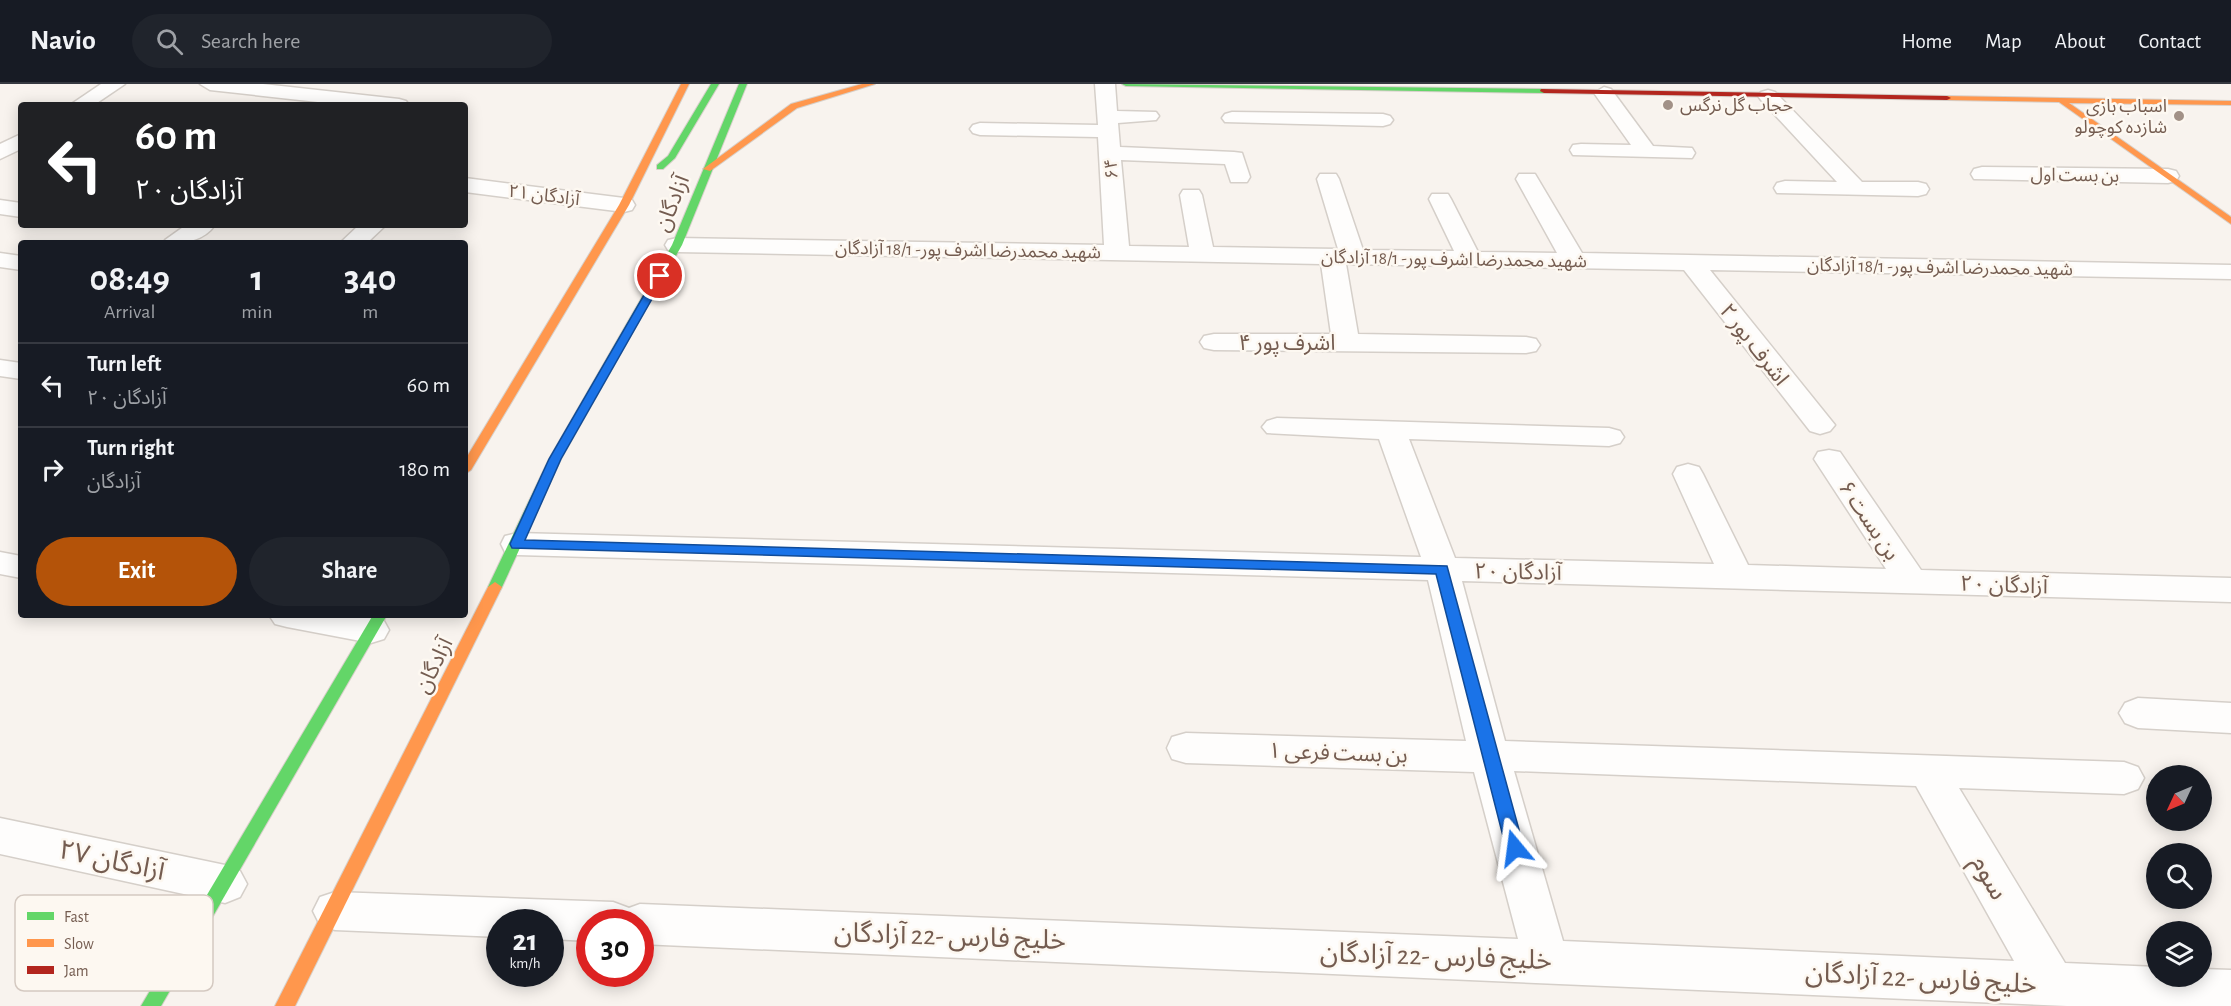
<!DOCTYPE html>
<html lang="en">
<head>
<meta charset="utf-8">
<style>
  :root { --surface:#171b24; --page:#20242c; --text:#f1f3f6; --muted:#9ea1a6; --line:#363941; --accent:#b45309 }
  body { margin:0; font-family:"Alegreya Sans","Noto Sans Arabic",sans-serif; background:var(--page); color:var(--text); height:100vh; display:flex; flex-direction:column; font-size:22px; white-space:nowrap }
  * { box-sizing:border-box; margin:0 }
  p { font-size:20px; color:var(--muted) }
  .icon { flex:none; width:33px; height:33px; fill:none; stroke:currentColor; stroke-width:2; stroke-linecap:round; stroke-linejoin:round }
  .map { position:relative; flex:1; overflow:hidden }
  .drawer { position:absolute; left:18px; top:156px; width:450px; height:378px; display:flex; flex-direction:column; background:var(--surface); border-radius:6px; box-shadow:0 3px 15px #0003 }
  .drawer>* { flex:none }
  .hud { position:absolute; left:18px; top:18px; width:450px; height:126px; border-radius:6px; box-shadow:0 3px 15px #0003; background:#202124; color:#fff; overflow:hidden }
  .needle { width:39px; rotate:226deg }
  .buttons { position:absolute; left:2146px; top:681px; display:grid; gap:12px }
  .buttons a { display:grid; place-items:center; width:66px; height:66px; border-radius:50%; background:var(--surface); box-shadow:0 3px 15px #0003; font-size:30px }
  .speed { position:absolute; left:486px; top:825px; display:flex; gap:12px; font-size:30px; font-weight:700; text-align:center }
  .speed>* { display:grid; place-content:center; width:78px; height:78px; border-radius:50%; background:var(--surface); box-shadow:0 3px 15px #0003; line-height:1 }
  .speed small { font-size:15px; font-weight:400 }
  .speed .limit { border:9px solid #d22; background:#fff; color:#111 }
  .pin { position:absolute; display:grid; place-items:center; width:51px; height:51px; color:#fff; margin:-26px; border:3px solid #fff; border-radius:50%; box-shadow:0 2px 6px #0007 }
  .me { position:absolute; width:66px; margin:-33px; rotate:344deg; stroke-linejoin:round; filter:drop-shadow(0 0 4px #0008) }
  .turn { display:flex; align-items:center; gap:21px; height:126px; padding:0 18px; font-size:27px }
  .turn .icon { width:78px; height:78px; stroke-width:2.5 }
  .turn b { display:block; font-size:42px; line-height:51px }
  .eta { display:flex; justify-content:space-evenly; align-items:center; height:102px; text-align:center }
  .eta b { font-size:36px; font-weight:600; line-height:42px }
  .action { display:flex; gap:12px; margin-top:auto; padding:12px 18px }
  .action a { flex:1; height:69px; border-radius:36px; background:var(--accent); color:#fff; font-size:24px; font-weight:600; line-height:69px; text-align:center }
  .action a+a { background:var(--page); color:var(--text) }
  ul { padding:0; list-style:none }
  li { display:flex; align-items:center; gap:18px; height:84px; padding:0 18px; border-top:2px solid var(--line) }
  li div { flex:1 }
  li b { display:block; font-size:22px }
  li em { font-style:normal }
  header { display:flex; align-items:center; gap:36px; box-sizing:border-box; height:84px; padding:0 30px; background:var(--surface); border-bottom:2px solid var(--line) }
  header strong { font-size:28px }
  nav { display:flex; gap:33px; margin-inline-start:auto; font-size:21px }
  .search { width:420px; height:54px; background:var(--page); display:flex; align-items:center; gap:15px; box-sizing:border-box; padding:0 21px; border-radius:33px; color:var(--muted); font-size:22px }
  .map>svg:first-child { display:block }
</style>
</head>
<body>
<header>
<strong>Navio</strong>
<div class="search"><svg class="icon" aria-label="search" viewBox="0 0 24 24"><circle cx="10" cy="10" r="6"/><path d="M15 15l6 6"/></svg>Search here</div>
<nav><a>Home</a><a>Map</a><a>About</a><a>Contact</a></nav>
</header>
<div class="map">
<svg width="2231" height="922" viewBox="0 0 2231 922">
  <rect width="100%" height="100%" fill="#f8f3ee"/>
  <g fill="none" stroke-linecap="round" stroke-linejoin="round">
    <!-- street casing -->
    <g stroke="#d5cfc9" stroke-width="3">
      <g id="street">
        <path d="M 101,0 L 125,0 L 94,21 L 70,21 Z"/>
        <path d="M 200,0 L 263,0 L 399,15 L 406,17 L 409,21 L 345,21 L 210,6 Z"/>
        <path d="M 1095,0 L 1115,0 L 1117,27 L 1156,28 L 1159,32 L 1156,36 L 1118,39 L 1120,63 L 1234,68 L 1242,69 L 1250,93 L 1247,98 L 1231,98 L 1225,80 L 1121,76 L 1129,162 L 1189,163 L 1180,111 L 1183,106 L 1199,106 L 1202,111 L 1213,163 L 1338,165 L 1317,95 L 1320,90 L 1336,90 L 1339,95 L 1363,166 L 1454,167 L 1429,115 L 1432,110 L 1448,110 L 1451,115 L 1478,168 L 1557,169 L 1516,95 L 1519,90 L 1535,90 L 1538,95 L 1582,169 L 2231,181 L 2231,195 L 1710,186 L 1835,341 L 1830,347 L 1820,350 L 1810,347 L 1684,186 L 1346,180 L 1358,250 L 1526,253 L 1536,255 L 1540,261 L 1536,267 L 1526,269 L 1214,266 L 1204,264 L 1200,258 L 1204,252 L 1214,250 L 1331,250 L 1321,180 L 677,168 L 668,166 L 665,161 L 668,156 L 677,154 L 1104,161 L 1098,53 L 980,51 L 973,49 L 970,45 L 973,41 L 980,39 L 1098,41 Z"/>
        <path d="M 1604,3 L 1611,5 L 1653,62 L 1692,64 L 1695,69 L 1692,74 L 1573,71 L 1570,66 L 1573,61 L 1581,60 L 1631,61 L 1594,9 Z"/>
        <path d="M 1768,6 L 1775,8 L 1862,98 L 1918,98 L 1926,100 L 1929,105 L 1926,110 L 1918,112 L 1777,109 L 1774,104 L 1777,99 L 1785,97 L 1837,98 L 1761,16 L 1758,12 L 1761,8 Z"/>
        <path d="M 1232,28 L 1383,30 L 1390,32 L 1393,36 L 1390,40 L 1383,42 L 1225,38 L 1222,34 L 1225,30 Z"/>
        <path d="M 21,50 L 21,65 L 0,75 L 0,60 Z"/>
        <path d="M 1982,83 L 2168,85 L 2176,87 L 2179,92 L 2176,97 L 2168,99 L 1974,95 L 1971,90 L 1974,85 Z"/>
        <path d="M 465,94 L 624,114 L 632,116 L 635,121 L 632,126 L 624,128 L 465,108 Z"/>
        <path d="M 0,116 L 21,119 L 21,133 L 0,130 Z"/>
        <path d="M 186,141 L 215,141 C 204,157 185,159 167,159 L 165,156 Z"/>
        <path d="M 359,141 L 386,141 L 367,159 L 340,159 Z"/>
        <path d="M 0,169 L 21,172 L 21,186 L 0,183 Z"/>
        <path d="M 0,276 L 21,279 L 21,295 L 0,292 Z"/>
        <path d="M 1277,334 L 1609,344 L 1620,347 L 1624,353 L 1620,359 L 1609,362 L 1409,355 L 1455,474 L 1714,480 L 1673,390 L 1677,383 L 1688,380 L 1699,383 L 1703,390 L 1748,481 L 1886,485 L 1814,375 L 1818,368 L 1829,366 L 1840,368 L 1921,486 L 2231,494 L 2231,518 L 1462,497 L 1505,657 L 2124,678 L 2138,683 L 2144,694 L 2138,705 L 2124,710 L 1959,704 L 2065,879 L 2157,883 L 2157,892 L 2202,892 L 2202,885 L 2231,886 L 2231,922 L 2067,922 L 640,860 L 640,838 L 590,838 L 590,857 L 550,855 L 550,838 L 500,838 L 500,853 L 335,846 L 320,841 L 313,827 L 320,813 L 335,808 L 613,818 L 629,824 L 640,820 L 1518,855 L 1474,688 L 1186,679 L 1172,675 L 1167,664 L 1172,653 L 1186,649 L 1466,657 L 1428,496 L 517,471 L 505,468 L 501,460 L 505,452 L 517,449 L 1421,473 L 1379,355 L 1267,349 L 1262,343 L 1267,337 ZM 1514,687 L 1916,702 L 2014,877 L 1563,857 Z"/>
        <path d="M 0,468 L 21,472 L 21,494 L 0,490 Z"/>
        <path d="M 269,531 L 358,531 L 384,537 L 389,546 L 384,555 L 371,559 L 287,543 L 275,540 Z"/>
        <path d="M 2138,614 L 2231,619 L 2231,649 L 2138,644 L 2125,639 L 2119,629 L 2125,619 Z"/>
        <path d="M 0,734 L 225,781 L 240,787 L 247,800 L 240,813 L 225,819 L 0,770 Z"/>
      </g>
    </g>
    <!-- fast casing -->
    <g stroke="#d7d0ca" stroke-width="2">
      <g id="fast">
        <path d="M 711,0 L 719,0 L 675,74 L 663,85 L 657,85 L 657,81 L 668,72 Z"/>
        <path d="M 739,0 L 747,0 L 682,161 L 561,375 L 502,503 L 500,506 L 490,506 L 488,503 L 549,375 L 672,161 Z"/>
        <path d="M 1122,0 L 1544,5 L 1548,7 L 1544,9 L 1126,2 Z"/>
        <path d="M 373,531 L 387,531 L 161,922 L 141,922 Z"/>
      </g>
    </g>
    <!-- slow casing -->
    <g stroke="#d7d0ca" stroke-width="2">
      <g id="slow">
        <path d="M 681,0 L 689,0 L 629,121 L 471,386 L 465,390 L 465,376 L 619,121 Z"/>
        <path d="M 862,0 L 875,0 L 797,24 L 710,87 L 703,85 L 791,20 Z"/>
        <path d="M 1944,12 L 2231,17 L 2231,21 L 2069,19 L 2231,133 L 2231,140 L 2059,18 L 1947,16 L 1944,16 Z"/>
        <path d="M 495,498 L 502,503 L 295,922 L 275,922 L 488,503 Z"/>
      </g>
    </g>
    <!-- jam casing -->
    <g stroke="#d7d0ca" stroke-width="2">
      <path id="jam" d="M 1541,5 L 1947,12 L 1951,14 L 1947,16 L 1544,9 L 1540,7 Z"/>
    </g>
    <!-- street -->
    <use href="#street" fill="#fefdfc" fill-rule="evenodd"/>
    <!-- fast -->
    <use href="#fast" fill="#63d668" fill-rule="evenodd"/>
    <!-- slow -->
    <use href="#slow" fill="#ff974d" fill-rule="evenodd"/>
    <!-- jam -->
    <use href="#jam" fill="#b3261e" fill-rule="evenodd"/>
  </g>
  <!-- route -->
  <path fill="#1a73e8" stroke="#114b97" stroke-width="1.5" d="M 660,189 L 665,192 L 561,375 L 525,456 L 1447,482 L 1524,764 L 1521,769 L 1515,771 L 1509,769 L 1506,764 L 1436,490 L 512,464 L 510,460 L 549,375 L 655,192 Z"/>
  <!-- markers -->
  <g fill="#a29187" stroke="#fdf8f1" stroke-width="2">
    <circle cx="1668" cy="21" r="6"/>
    <circle cx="2179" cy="32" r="6"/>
  </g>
  <g text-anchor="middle" stroke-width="5" stroke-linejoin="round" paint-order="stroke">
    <!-- far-poi labels -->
    <g font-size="18" fill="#745c50" stroke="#fdf8f1" text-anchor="start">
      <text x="1680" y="27">حجاب گل نرگس</text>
      <text x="2167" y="28" text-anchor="end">اسباب بازی<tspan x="2167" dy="21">شازده کوچولو</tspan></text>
    </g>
    <!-- far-street labels -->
    <g font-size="18" fill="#745c50" stroke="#fdf8f1">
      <text transform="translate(1111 85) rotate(-94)" y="6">۶۴</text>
      <text transform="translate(2075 91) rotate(1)" y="6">بن بست اول</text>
      <text transform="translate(544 111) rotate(7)" y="6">۲۱ آزادگان</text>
      <text transform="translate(968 166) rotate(1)" y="6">شهید محمدرضا اشرف پور- 18/1 آزادگان</text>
      <text transform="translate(1454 175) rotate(1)" y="6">شهید محمدرضا اشرف پور- 18/1 آزادگان</text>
      <text transform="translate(1940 183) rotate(1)" y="6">شهید محمدرضا اشرف پور- 18/1 آزادگان</text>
    </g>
    <!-- street labels -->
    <g font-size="22" fill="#745c50" stroke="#fdf8f1">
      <text transform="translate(671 119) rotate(-68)" y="8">آزادگان</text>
      <text x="1287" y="266">۴ اشرف پور</text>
      <text transform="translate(1755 260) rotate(52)" y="8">۲ اشرف پور</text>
      <text transform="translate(1870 436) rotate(56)" y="8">بن بست ۶</text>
      <text transform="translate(1518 487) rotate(1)" y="8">۲۰ آزادگان</text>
      <text transform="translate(2004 500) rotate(2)" y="8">۲۰ آزادگان</text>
      <text transform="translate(433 581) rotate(-64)" y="8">آزادگان</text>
      <text transform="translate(1338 668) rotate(2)" y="8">بن بست فرعی ۱</text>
    </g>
    <!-- near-street labels -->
    <g font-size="27" fill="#745c50" stroke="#fdf8f1">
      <text transform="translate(112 776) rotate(12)" y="9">۲۷ آزادگان</text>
      <text transform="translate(1990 793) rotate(60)" y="9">سوم</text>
      <text transform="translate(950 852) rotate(2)" y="9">خلیج فارس -22 آزادگان</text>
      <text transform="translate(1436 872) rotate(2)" y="9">خلیج فارس -22 آزادگان</text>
      <text transform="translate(1921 894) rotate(3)" y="9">خلیج فارس -22 آزادگان</text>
    </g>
  </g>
  <!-- legend -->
  <rect x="15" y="811" width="198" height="96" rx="9" fill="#fdf8f1" stroke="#d4c9c1" stroke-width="1.5"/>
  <rect x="27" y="828" width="27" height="8" fill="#63d668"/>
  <rect x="27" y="855" width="27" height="8" fill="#ff974d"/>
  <rect x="27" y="882" width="27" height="8" fill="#b3261e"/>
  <g font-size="16" fill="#745c50">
    <text x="64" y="838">Fast</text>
    <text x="64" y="865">Slow</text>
    <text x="64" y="892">Jam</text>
  </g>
</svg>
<div class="buttons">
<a><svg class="needle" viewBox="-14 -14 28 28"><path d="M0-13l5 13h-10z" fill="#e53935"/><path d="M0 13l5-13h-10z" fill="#9ea1a6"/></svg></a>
<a><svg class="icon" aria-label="search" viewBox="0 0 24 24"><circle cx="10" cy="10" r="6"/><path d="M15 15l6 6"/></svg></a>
<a><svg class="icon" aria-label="layers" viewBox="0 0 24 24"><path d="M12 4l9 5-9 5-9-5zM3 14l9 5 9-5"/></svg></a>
</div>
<div class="speed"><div>21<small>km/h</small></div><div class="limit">30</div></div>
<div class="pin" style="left:660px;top:192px;background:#d93025"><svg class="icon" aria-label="arrive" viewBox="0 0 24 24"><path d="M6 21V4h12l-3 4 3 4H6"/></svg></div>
<svg class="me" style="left:1515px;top:764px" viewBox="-20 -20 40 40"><path d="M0-17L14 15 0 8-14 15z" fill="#1a73e8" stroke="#fff" stroke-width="4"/></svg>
<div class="hud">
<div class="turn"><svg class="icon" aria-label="left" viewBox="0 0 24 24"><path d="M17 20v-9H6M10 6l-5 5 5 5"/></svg><div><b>60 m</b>۲۰ آزادگان</div></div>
</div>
<section class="drawer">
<div class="eta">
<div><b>08:49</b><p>Arrival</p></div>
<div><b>1</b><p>min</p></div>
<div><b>340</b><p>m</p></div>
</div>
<ul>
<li><svg class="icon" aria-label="left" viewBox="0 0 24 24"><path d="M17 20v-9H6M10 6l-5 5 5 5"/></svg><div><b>Turn left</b><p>۲۰ آزادگان</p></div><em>60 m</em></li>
<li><svg class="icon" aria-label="right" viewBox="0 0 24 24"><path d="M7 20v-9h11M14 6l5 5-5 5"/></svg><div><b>Turn right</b><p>آزادگان</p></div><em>180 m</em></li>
</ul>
<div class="action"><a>Exit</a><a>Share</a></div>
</section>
</div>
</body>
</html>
